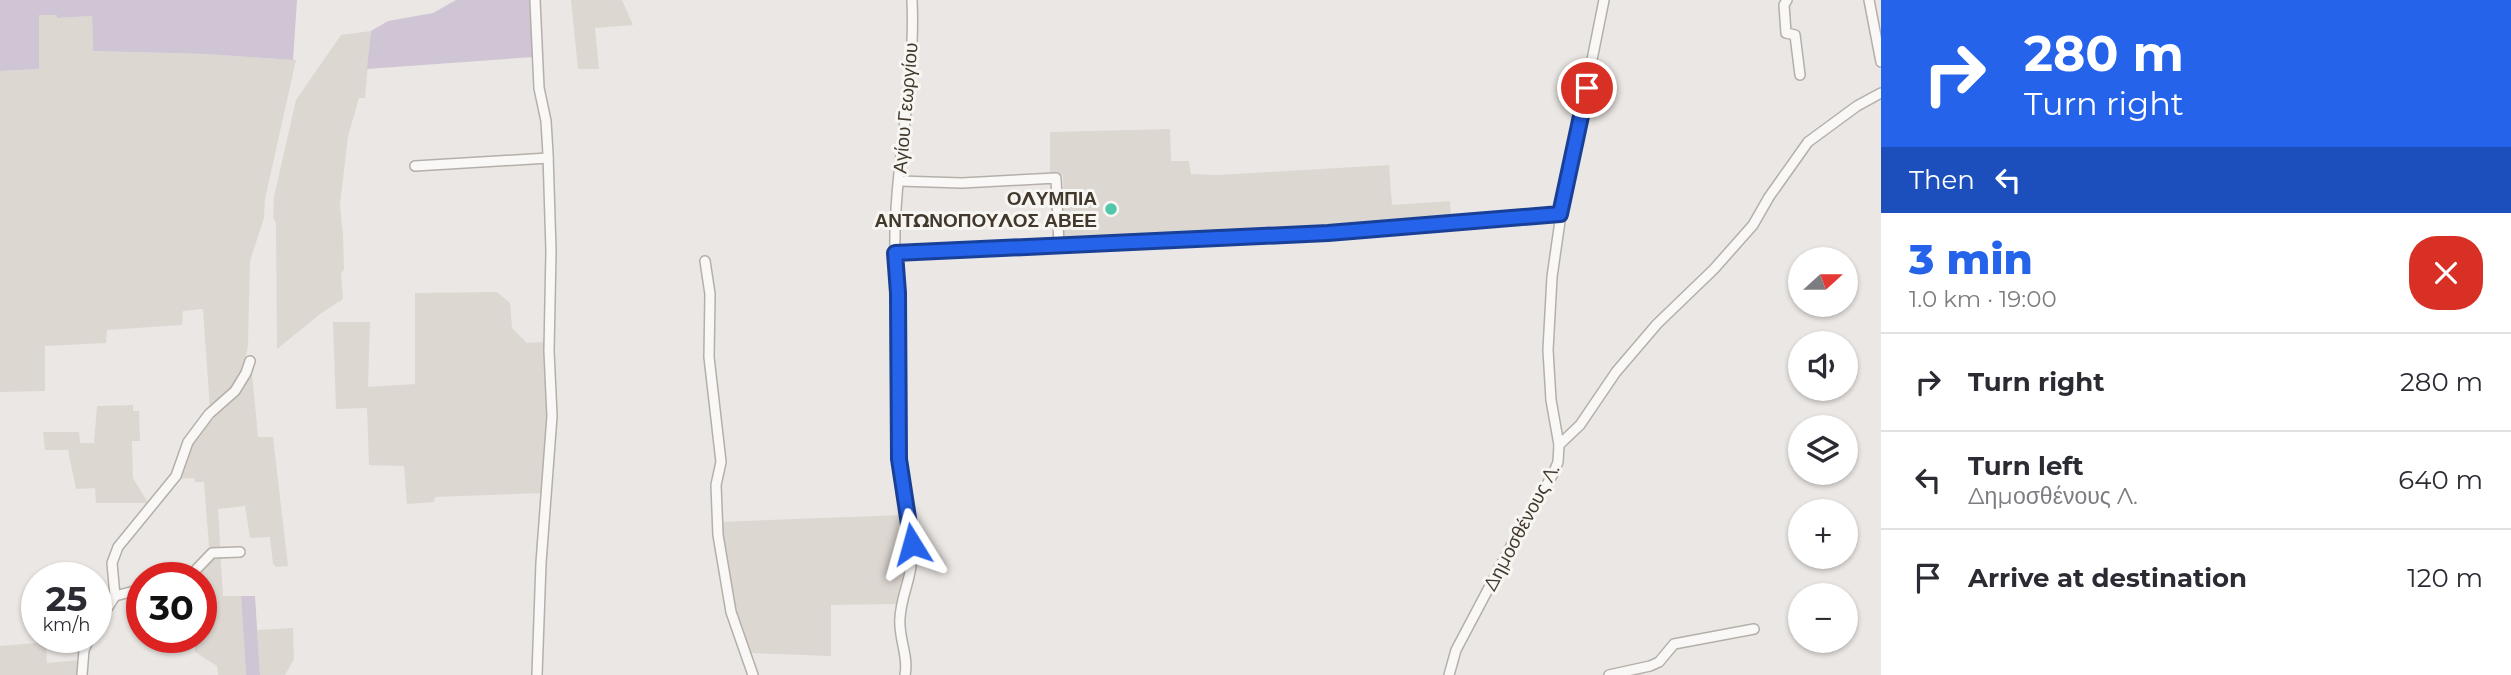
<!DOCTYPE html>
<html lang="en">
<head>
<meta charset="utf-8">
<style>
  :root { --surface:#fff; --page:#f2f2f3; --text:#2b2b33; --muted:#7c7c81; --line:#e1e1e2; --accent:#2563eb }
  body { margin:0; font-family:Montserrat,sans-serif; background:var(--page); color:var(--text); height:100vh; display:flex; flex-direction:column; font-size:26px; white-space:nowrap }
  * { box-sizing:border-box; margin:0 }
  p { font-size:23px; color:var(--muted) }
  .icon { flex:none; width:38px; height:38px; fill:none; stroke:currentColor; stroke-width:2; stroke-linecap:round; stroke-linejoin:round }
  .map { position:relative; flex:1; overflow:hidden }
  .details { display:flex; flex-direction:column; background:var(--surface); width:630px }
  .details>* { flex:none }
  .banner { background:#2563eb; color:#fff; overflow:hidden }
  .needle { width:46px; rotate:69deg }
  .fabs { position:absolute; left:1788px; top:247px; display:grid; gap:14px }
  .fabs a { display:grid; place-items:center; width:70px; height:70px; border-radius:50%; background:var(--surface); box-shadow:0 2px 5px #0004; font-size:35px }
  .speed { position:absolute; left:21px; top:562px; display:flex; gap:14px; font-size:35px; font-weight:700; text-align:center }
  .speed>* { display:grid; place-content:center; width:91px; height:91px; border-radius:50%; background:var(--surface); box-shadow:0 2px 5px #0004; line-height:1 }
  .speed small { font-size:18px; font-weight:400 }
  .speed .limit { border:10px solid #d22; background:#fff; color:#111 }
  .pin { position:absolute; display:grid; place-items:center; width:60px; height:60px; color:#fff; margin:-30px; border:4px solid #fff; border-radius:50%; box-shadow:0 2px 7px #0007 }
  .me { position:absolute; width:77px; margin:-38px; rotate:352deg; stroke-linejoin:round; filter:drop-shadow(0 0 5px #0008) }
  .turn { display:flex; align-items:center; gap:24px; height:147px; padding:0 28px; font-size:32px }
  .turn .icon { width:91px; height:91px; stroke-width:2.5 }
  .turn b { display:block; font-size:49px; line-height:60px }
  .then { display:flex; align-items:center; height:66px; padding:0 28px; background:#0003; gap:14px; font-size:26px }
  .round { display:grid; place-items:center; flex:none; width:74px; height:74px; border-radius:28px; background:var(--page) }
  .summary { display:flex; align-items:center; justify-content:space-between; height:119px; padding:0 28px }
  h1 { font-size:42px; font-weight:800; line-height:52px; color:var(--accent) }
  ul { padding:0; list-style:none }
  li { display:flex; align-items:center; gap:21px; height:98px; padding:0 28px; border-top:2px solid var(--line) }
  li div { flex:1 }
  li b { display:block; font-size:26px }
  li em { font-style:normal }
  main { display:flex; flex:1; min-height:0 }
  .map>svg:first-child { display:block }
</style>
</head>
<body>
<main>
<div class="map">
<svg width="1881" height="675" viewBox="0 0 1881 675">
  <rect width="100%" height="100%" fill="#ebe7e4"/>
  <!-- built -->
  <g fill="#ddd7d2">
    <path d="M 571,0 L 622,0 L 633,25 L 595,28 L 599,69 L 578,69 Z"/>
    <path d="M 57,14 L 58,18 L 92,16 L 93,51 L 206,54 L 296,60 L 265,199 L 264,218 L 250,261 L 248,345 L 243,372 L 234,387 L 210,410 L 203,309 L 183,311 L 182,325 L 107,330 L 106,343 L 45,346 L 45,391 L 0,392 L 0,71 L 39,69 L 39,15 Z"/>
    <path d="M 371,31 L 365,98 L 359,98 L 348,136 L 340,205 L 343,235 L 344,270 L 341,273 L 343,299 L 320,314 L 277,349 L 276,223 L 273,218 L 274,197 L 296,100 L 341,35 Z"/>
    <path d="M 1170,129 L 1171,161 L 1189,161 L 1191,174 L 1216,175 L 1389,165 L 1392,205 L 1450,201 L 1451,218 L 1382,226 L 1076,241 L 1064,239 L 1063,175 L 1050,174 L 1050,132 Z"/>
    <path d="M 497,292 L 510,303 L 512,328 L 527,343 L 544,342 L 549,425 L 543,493 L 435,497 L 434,502 L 407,504 L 404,466 L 369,465 L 367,408 L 336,409 L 333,322 L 370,322 L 368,387 L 415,384 L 415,293 Z"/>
    <path d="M 250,373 L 252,373 L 258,437 L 273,437 L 288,566 L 276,567 L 273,564 L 270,537 L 250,538 L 245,506 L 218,509 L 223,596 L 241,596 L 246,675 L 218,675 L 217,666 L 195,652 L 195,644 L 187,637 L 201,637 L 201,578 L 191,577 L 187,572 L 211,548 L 209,547 L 204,482 L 195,482 L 194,478 L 179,479 L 187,455 L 198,435 L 243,387 Z"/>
    <path d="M 133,405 L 133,411 L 139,411 L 140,441 L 132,441 L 133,478 L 148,503 L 96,503 L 95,488 L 76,489 L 68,450 L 45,450 L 43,432 L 79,432 L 80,443 L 94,443 L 97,406 Z"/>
    <path d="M 903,515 L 908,557 L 906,575 L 897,604 L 831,605 L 831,656 L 748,653 L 731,600 L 719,522 Z"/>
    <path d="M 293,628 L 294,659 L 285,675 L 260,675 L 257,630 Z"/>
    <path d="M 46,642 L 47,663 L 79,660 L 79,675 L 0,675 L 0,646 Z"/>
  </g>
  <!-- green -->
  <g fill="#cfc5d4">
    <path d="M 0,0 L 297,0 L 293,60 L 206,54 L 93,51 L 92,16 L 57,18 L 57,15 L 39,15 L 39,69 L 0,71 Z"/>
    <path d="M 456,0 L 531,0 L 533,57 L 367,69 L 371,31 L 388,21 L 433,13 Z"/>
    <path d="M 241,596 L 255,596 L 260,675 L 246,675 Z"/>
  </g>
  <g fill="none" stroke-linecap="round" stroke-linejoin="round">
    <!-- minor casing -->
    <g stroke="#b5afa9" stroke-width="12">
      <g id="minor">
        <path d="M 535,0 L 539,88 L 546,121 L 548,154 L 551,251 L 549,351 L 552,416 L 541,563 L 537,675"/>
        <path d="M 1787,0 L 1784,5 L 1786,33 L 1795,35 L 1800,75"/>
        <path d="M 1869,0 L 1881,62"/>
        <path d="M 415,166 L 548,158"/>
        <path d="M 899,181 L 962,183 L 1056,178 L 1059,246"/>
        <path d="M 895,253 L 1302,235 L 1561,214"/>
        <path d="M 705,261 L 710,294 L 709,357 L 721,462 L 716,485 L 718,535 L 731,612 L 753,675"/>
        <path d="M 1559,445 L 1580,425 L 1616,372 L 1657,324 L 1714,269 L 1753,225 L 1769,197 L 1808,142 L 1857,106 L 1881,93"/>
        <path d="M 188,578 L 212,553 L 240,552"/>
        <path d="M 142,589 L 115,596 L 112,563 L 118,547 L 176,476 L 188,442 L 209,414 L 235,391 L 246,373 L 250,361"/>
        <path d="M 96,626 L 115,596"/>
        <path d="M 82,675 L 84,650 L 90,637"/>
        <path d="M 905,675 C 909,656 898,637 900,618 C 901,596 912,577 912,556 C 913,522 901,489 898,456 C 894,389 897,321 895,254 C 893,169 916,85 912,0"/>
        <path d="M 1449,675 L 1456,650 L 1512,544 L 1553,474 L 1558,462 L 1559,445 L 1551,400 L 1548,350 L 1552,277 L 1561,214 L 1604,0"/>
        <path d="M 1609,675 L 1650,666 L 1659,662 L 1674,644 L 1754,629"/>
      </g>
    </g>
    <!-- minor -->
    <use href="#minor" stroke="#f9f8f6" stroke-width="9"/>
  </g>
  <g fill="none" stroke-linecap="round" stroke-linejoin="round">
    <!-- route casing -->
    <g stroke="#184099" stroke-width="18">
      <path id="route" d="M 912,544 L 899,459 L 898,293 L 895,253 L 1328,233 L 1560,214 L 1587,88"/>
    </g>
    <!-- route -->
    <use href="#route" stroke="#2563eb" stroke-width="12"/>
  </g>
  <!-- markers -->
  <circle fill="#51c7aa" stroke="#f8f6f3" stroke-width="2.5" cx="1111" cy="209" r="7"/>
  <g text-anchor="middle" stroke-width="6" stroke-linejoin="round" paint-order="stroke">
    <!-- street labels -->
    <g font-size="19" fill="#42382c" stroke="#f8f6f3">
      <text transform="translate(905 108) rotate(-85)" y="7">Αγίου Γεωργίου</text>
      <text transform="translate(1521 527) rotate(-62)" y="7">Δημοσθένους Λ.</text>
    </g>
    <!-- poi labels -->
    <g font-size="19" font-weight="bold" fill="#42382c" stroke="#f8f6f3" text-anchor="end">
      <text x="1097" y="205">ΟΛΥΜΠΙΑ<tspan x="1097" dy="22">ΑΝΤΩΝΟΠΟΥΛΟΣ ΑΒΕΕ</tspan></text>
    </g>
  </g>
</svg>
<div class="fabs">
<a><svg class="needle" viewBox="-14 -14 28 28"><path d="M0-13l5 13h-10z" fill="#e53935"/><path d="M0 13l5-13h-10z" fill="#7c7c81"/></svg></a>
<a><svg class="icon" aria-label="sound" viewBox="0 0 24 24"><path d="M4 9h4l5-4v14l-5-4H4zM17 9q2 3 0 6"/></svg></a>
<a><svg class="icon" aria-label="layers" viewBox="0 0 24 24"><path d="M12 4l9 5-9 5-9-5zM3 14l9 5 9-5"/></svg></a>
<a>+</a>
<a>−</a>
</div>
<div class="speed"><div>25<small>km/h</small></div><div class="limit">30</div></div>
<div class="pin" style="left:1587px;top:88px;background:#d93025"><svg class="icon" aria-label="arrive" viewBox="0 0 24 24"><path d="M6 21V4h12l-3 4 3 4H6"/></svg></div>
<svg class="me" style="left:912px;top:544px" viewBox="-20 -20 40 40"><path d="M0-17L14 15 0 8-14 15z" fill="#2563eb" stroke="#fff" stroke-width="4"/></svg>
</div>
<section class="details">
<div class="banner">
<div class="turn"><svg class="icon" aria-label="right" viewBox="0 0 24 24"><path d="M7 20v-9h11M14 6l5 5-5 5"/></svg><div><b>280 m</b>Turn right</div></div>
<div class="then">Then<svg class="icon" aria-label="left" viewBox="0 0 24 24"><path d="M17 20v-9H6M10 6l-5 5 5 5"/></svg></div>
</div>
<div class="summary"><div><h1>3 min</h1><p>1.0 km · 19:00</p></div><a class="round" style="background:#d93025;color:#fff"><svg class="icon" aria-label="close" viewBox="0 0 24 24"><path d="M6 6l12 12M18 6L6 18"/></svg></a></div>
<ul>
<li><svg class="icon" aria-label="right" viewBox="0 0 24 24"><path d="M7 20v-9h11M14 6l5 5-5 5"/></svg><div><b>Turn right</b></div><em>280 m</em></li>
<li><svg class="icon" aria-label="left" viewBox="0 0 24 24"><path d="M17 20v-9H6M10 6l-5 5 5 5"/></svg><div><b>Turn left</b><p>Δημοσθένους Λ.</p></div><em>640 m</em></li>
<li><svg class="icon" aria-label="arrive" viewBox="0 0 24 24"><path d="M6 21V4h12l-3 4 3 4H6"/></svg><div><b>Arrive at destination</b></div><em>120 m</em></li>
</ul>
</section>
</main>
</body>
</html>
